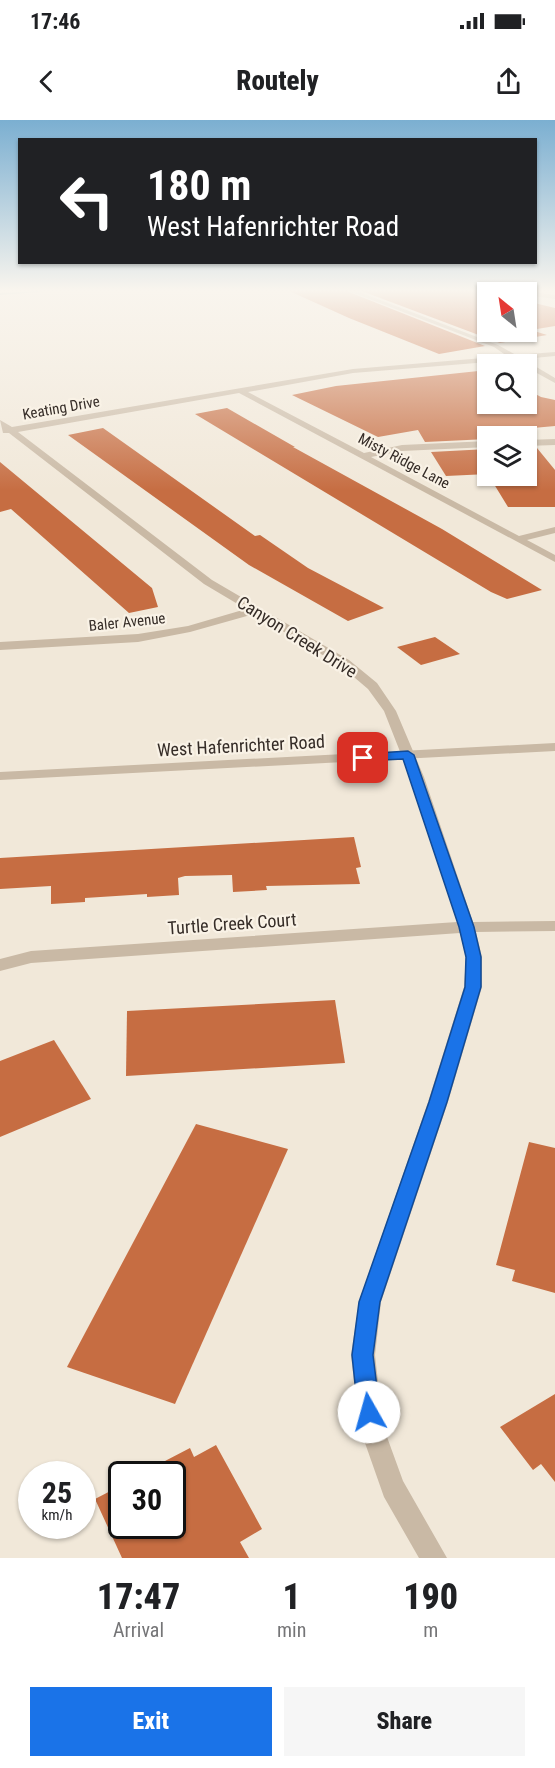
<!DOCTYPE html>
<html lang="en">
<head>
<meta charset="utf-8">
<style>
  :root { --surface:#fff; --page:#f6f6f6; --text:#202124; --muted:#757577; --accent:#1a73e8 }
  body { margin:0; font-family:"Roboto Condensed",sans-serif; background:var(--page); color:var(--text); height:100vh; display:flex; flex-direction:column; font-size:22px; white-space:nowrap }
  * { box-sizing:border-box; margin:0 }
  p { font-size:20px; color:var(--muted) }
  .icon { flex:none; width:33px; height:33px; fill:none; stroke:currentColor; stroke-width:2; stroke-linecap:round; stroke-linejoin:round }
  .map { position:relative; height:1438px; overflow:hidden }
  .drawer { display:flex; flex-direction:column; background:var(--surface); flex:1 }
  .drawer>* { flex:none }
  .banner { position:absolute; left:18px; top:18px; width:519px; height:126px; border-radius:0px; box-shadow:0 2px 4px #0004; background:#202124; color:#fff; overflow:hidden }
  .needle { width:39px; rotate:330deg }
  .fabs { position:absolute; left:477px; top:162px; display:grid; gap:12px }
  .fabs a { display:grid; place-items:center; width:60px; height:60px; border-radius:0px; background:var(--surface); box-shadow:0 2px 4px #0004; font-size:30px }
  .speed { position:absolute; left:18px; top:1341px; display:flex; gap:12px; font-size:30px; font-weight:700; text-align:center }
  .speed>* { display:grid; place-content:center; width:78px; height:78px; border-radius:50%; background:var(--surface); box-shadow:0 2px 4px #0004; line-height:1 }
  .speed small { font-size:15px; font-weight:400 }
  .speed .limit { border:3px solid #111; border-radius:9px; background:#fff; color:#111 }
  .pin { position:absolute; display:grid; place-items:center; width:51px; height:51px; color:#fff; margin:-26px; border-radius:12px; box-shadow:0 3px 9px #0006 }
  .me { position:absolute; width:66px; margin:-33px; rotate:353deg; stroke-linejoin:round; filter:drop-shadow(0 0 4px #0008) }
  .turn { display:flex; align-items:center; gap:21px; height:126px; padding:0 30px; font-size:27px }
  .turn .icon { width:78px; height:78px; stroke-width:2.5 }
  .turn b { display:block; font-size:42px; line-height:51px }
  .eta { display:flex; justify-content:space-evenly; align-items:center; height:102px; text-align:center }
  .eta b { font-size:36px; font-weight:800; line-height:42px }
  .button { display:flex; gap:12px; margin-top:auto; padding:12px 30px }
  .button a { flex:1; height:69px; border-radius:0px; background:var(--accent); color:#fff; font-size:24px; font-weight:800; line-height:69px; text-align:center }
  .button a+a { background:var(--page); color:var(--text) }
  .status { display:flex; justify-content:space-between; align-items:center; height:42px; padding:0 30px; background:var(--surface); direction:ltr }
  .status svg { height:16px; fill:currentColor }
  header { display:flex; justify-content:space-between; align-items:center; height:78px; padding:0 30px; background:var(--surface); font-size:27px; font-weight:800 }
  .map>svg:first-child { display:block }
</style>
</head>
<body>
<div class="status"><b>17:46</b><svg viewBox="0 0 49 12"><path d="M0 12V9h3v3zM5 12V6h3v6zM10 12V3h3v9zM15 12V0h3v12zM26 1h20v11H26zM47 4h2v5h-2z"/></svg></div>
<header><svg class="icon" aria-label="back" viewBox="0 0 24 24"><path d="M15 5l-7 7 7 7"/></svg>Routely<svg class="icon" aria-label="share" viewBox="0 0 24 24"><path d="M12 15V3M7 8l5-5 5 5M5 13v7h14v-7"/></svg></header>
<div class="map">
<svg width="555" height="1438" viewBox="0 0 555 1438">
  <rect width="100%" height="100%" fill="#f1e8d9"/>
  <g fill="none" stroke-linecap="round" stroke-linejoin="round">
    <!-- stream -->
    <path fill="#78a8ae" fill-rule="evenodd" d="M 50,170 L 64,170 L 0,175 L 0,173 Z"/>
  </g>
  <!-- building -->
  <g fill="#c66d42">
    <path d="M 287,170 L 344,170 L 485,226 L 439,234 L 349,198 Z"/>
    <path d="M 359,170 L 491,170 L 496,172 L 488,172 L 488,212 L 526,212 L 526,181 L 555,188 L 555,206 L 531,210 L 547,215 L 500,223 Z"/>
    <path d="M 488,250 L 488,284 L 526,284 L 526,269 L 541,277 L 555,280 L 555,306 L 522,309 L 529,318 L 488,316 L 488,319 L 425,322 L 418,310 L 378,317 L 292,275 L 336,266 Z"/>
    <path d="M 227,288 L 295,327 L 293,327 L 442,409 L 542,470 L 507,479 L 491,472 L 195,294 Z"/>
    <path d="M 103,308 L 255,416 L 260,415 L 308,448 L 384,488 L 348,501 L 249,445 L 68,315 Z"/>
    <path d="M 526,328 L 537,328 L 555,350 L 555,387 L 508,387 L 489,356 L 526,356 Z"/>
    <path d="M 488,329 L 488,354 L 446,356 L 431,332 Z"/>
    <path d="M 0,342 L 152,468 L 158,487 L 129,493 L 11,389 L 0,392 Z"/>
    <path d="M 435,517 L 460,534 L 421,545 L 397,527 Z"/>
    <path d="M 354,717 L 361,747 L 356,748 L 360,764 L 266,766 L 267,770 L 233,772 L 232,755 L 185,756 L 178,758 L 179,775 L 147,777 L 147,774 L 85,778 L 85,782 L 51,784 L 51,766 L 0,769 L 0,738 Z"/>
    <path d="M 335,880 L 345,943 L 126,956 L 127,891 Z"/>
    <path d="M 54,920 L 91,979 L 0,1017 L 0,941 Z"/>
    <path d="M 196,1004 L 288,1029 L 175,1284 L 67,1247 Z"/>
    <path d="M 529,1022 L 555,1028 L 555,1173 L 512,1161 L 515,1150 L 496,1145 Z"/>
    <path d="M 555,1274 L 555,1362 L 541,1344 L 533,1350 L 500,1307 Z"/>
    <path d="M 216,1325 L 262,1409 L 240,1422 L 249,1438 L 122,1438 L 95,1379 L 122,1365 L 122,1406 L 172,1406 L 172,1354 L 140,1354 L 190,1328 L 194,1337 Z"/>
  </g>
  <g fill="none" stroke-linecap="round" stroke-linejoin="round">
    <!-- minor -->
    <g fill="#c9b9a5" fill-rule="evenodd">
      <path d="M 346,170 L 354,170 L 498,225 L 516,235 L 555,232 L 555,236 L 523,239 L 555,258 L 555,263 L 526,247 L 526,244 L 514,240 L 353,253 L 248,272 L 364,333 L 402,325 L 488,321 L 488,327 L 402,331 L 371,337 L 519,416 L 555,407 L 555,413 L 527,420 L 555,435 L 555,442 L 239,273 L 18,312 L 212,460 L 349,540 L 377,563 L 396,591 L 424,657 L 473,802 L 555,801 L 555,811 L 476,812 L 482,837 L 482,867 L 448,982 L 381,1182 L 375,1235 L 383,1306 L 403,1361 L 447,1438 L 419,1438 L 384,1377 L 359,1306 L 351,1235 L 359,1182 L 428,982 L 464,867 L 466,837 L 460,813 L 31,843 L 0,851 L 0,839 L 31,831 L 457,802 L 410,657 L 384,591 L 368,569 L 341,546 L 254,494 L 190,512 L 138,522 L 0,530 L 0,522 L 138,514 L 188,506 L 246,489 L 204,464 L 9,313 L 3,313 L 0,300 L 12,307 L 353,249 L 507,236 L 494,227 Z"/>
      <path d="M 526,171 L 555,175 L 555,179 L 526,175 L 526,172 L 523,172 Z"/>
      <path d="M 555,319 L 555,325 L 526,326 L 526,320 Z"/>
    </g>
    <!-- tertiary -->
    <path fill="#c9b9a5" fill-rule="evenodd" d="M 555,623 L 555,631 L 0,660 L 0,652 Z"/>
  </g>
  <!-- sky -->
  <linearGradient id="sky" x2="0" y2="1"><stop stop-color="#7bafd1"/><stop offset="0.46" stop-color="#f9f5ee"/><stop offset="1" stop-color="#f9f5ee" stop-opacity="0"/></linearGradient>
  <rect width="555" height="371" fill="url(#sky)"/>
  <!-- route -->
  <path fill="#1a73e8" stroke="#114b97" stroke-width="1.5" d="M 408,631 L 414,635 L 474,807 L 481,837 L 481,867 L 447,982 L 380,1182 L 373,1235 L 380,1292 L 377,1299 L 369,1302 L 361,1299 L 358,1292 L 352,1235 L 359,1182 L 429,982 L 465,867 L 466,837 L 459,807 L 403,639 L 363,641 L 356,638 L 363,634 Z"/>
  <g text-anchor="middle" stroke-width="4.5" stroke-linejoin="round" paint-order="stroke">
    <!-- far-street labels -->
    <g font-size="15" fill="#352c27" stroke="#f9f2e6">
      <text transform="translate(61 288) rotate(-10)" y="5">Keating Drive</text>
      <text transform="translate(404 341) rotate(28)" y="5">Misty Ridge Lane</text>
      <text transform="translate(127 502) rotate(-6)" y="5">Baler Avenue</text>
    </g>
    <!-- street labels -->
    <g font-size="18" fill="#352c27" stroke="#f9f2e6">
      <text transform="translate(297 517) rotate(32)" y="6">Canyon Creek Drive</text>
      <text transform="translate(241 626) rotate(-3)" y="6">West Hafenrichter Road</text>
      <text transform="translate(232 804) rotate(-4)" y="6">Turtle Creek Court</text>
    </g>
  </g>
</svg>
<div class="fabs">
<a><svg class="needle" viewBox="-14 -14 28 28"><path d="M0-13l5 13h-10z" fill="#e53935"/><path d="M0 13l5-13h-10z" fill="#757577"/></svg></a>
<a><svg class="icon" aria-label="search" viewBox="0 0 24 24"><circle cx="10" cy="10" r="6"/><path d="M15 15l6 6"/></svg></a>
<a><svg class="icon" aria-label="layers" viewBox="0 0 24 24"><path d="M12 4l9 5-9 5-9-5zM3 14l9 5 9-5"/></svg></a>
</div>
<div class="speed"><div>25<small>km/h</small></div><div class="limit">30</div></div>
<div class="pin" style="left:363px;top:638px;background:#d93025"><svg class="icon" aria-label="arrive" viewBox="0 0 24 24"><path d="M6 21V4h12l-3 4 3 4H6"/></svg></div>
<svg class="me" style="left:369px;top:1292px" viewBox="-20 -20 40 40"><circle r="19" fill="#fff"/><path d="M0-13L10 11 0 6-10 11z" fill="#1a73e8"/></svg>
<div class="banner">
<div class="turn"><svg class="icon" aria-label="left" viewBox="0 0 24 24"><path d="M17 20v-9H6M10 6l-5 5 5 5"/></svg><div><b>180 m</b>West Hafenrichter Road</div></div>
</div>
</div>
<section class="drawer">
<div class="eta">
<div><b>17:47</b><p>Arrival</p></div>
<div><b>1</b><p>min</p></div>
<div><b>190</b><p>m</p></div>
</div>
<div class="button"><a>Exit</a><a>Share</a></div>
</section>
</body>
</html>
